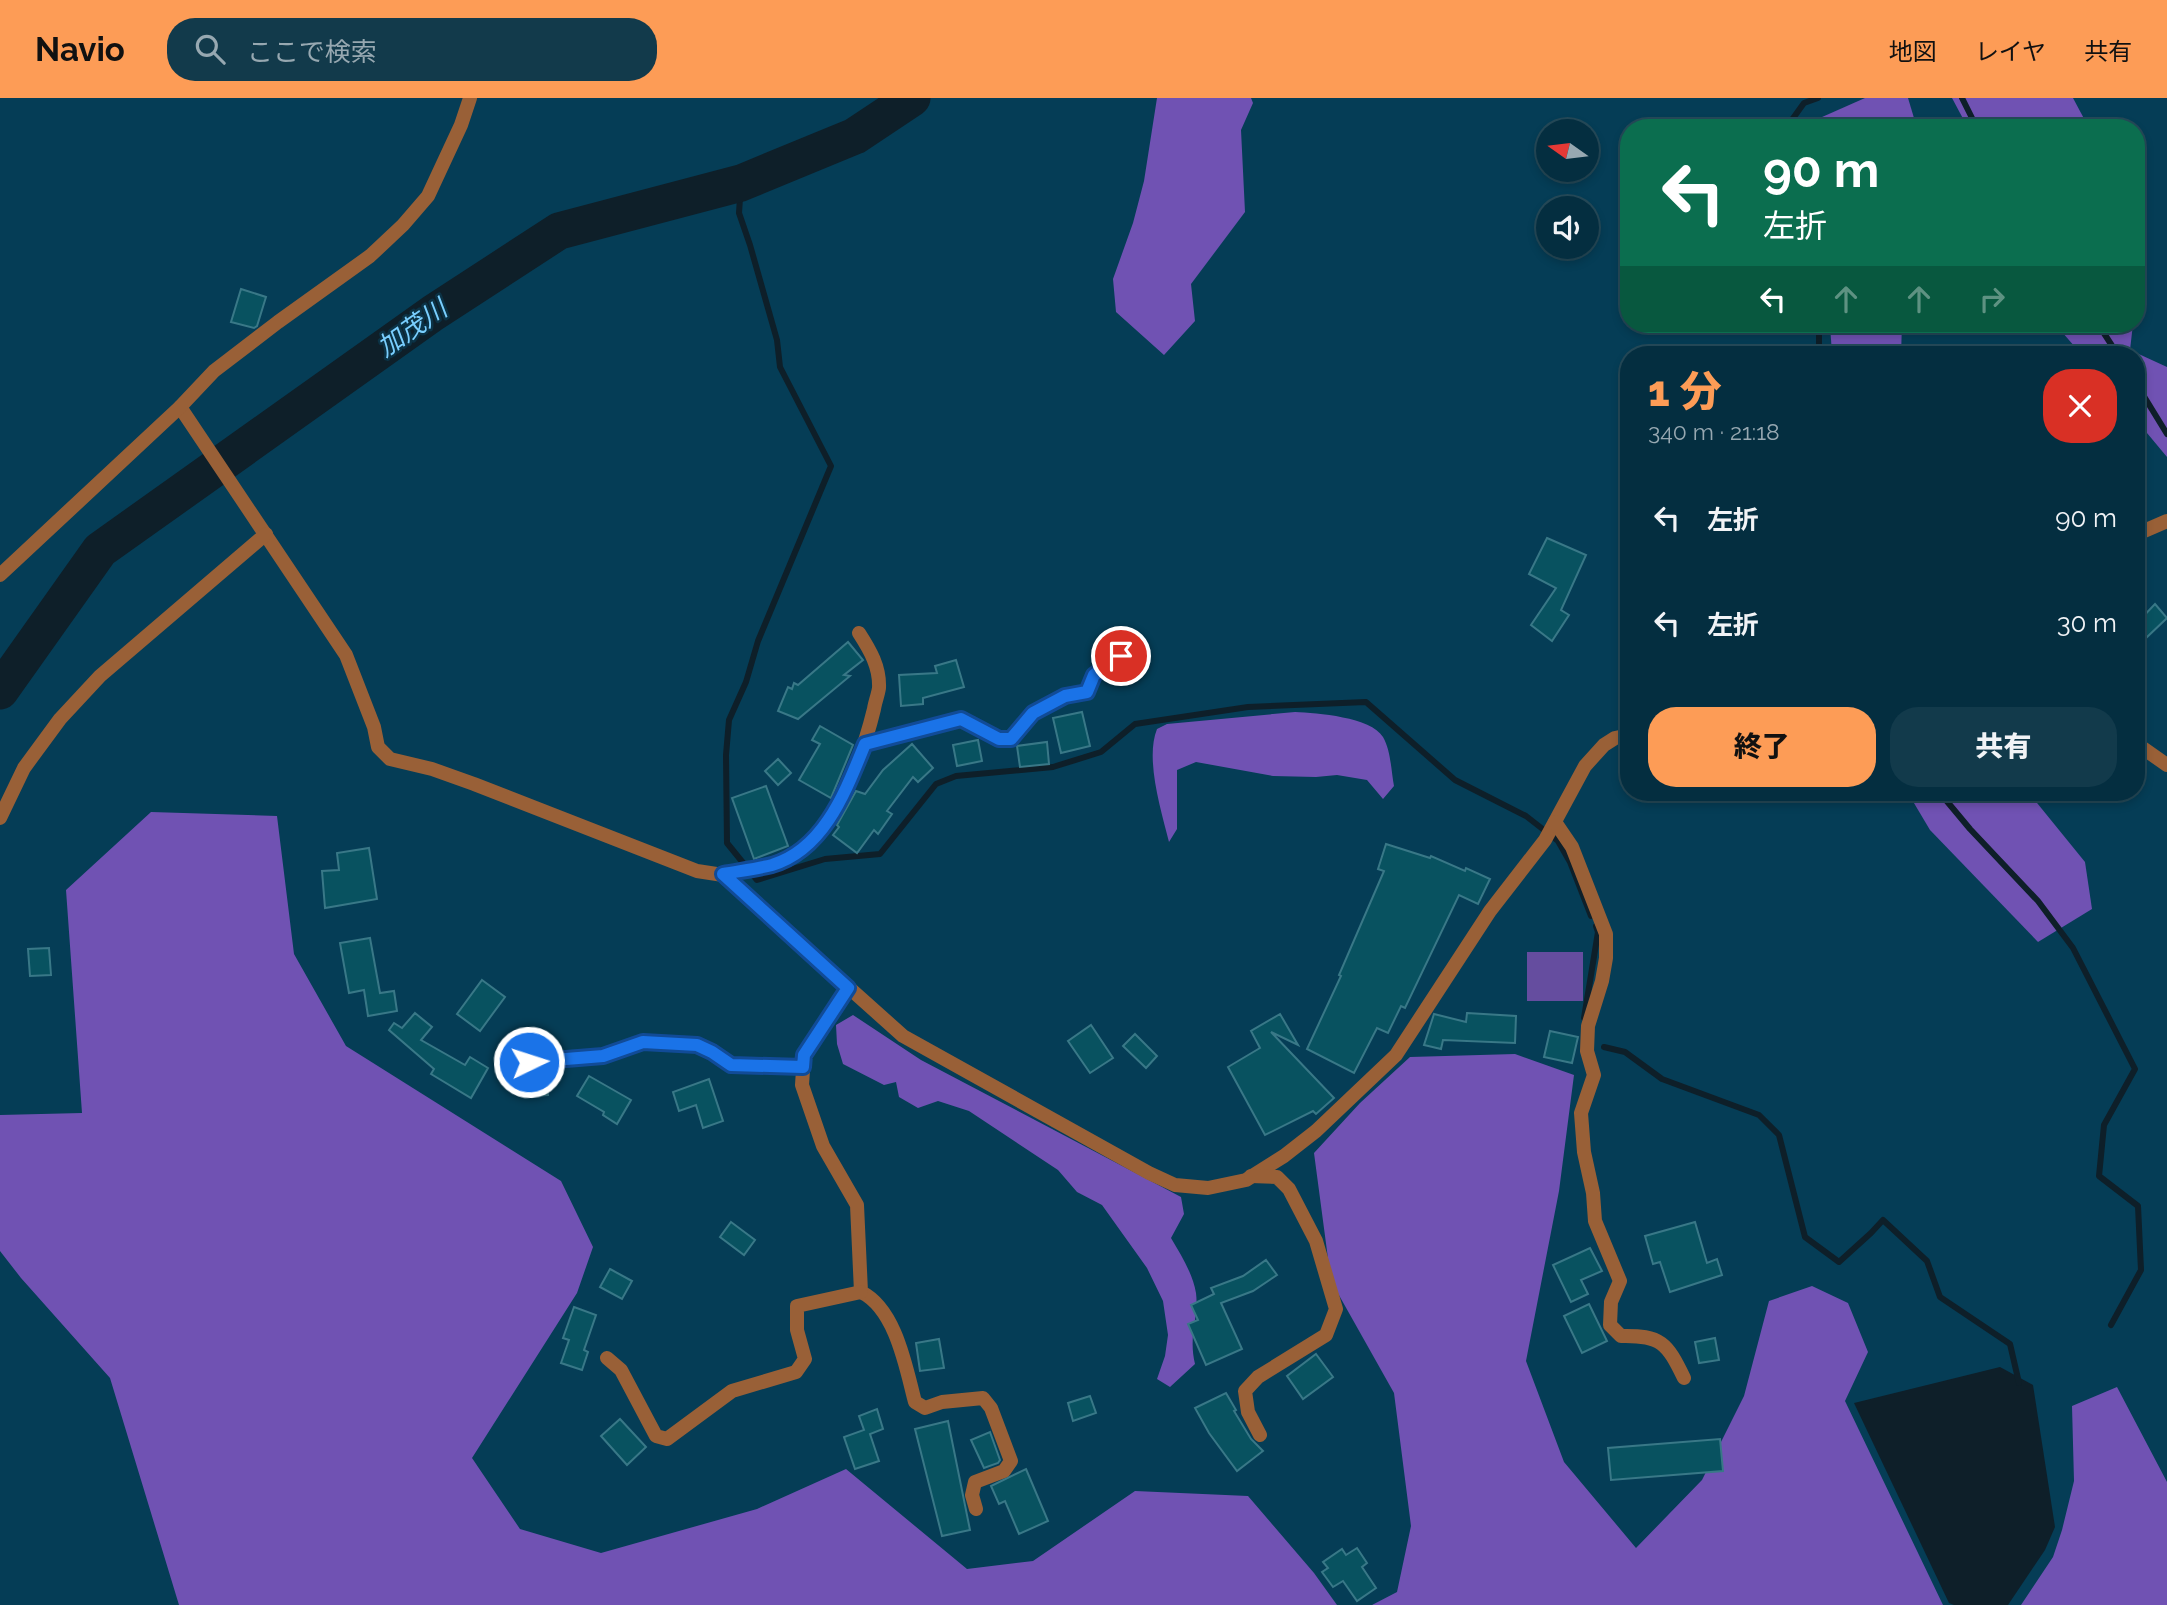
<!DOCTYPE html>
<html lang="ja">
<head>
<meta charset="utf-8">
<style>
  :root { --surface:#042e40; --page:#123a4b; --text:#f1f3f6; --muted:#97a8b1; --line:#254a59; --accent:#fd9c56 }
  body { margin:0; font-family:Raleway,"Noto Sans JP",sans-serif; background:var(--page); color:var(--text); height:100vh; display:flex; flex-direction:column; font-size:26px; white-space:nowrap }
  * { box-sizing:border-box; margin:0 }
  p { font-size:23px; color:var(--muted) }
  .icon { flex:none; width:38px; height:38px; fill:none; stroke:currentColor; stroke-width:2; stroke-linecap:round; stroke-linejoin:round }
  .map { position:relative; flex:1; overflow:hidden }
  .panel { position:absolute; left:1620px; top:248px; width:525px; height:455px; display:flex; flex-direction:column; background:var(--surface); border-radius:28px; box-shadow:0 4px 10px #0003,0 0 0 2px var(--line) }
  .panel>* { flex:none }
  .hud { position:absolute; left:1620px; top:21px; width:525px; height:214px; border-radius:28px; box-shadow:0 4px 10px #0003,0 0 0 2px var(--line); background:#0b6e4f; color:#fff; overflow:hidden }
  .needle { width:46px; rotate:284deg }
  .controls { position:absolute; left:1536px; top:21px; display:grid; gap:14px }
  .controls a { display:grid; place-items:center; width:63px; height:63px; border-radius:50%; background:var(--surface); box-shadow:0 4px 10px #0003,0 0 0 2px var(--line); font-size:35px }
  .pin { position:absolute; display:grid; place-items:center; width:60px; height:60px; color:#fff; margin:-30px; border:4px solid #fff; border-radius:50%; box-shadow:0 2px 7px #0007 }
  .me { position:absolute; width:77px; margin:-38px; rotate:86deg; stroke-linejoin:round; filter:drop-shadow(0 0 5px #0008) }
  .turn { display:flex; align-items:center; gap:24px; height:147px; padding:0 28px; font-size:32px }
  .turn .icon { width:91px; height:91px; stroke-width:2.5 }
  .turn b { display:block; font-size:49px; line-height:60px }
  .lanes { display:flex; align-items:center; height:66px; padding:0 28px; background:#0003; justify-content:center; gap:35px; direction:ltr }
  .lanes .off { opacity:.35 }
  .round { display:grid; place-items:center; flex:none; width:74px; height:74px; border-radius:28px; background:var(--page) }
  .head { display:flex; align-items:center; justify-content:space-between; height:119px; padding:0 28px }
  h1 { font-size:42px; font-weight:800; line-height:52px; color:var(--accent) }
  .action { display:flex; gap:14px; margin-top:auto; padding:14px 28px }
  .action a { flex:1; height:80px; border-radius:28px; background:var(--accent); color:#111; font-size:28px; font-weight:800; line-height:80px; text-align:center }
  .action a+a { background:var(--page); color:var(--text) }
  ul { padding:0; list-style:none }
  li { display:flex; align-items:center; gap:21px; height:105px; padding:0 28px }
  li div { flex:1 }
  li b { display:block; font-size:26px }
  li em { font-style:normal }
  header { display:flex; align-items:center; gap:42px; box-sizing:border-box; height:98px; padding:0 35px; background:var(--accent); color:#111 }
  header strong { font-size:33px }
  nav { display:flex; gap:38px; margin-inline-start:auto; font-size:24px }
  .search { width:490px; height:63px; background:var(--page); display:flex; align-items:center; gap:18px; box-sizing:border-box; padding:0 24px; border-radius:28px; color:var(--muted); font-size:26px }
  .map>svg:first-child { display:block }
</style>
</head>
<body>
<header>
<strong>Navio</strong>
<div class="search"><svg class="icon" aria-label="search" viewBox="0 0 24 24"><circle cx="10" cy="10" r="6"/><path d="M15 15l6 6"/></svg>ここで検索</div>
<nav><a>地図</a><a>レイヤ</a><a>共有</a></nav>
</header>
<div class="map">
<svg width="2167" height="1507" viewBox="0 0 2167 1507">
  <rect width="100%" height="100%" fill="#053d56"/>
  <!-- green -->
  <rect fill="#654d9f" x="1527" y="854" width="56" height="49"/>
  <!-- forest -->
  <g fill="#7052b3">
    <path d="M 1157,0 L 1251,0 L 1253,5 L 1241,32 L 1245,114 L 1191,186 L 1195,223 L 1164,257 L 1116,214 L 1113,181 L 1133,125 L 1144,83 Z"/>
    <path d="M 1865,0 L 1908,0 L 1917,30 L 1804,30 L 1804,27 Z"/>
    <path d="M 1952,0 L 2073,0 L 2089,30 L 1968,30 Z"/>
    <path d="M 2137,114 L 2146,130 L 2137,199 Z"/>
    <path d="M 1830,226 L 1902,226 L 1901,257 L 1832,257 Z"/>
    <path d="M 2055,226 L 2133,226 L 2130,252 L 2167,269 L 2167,359 L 2137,323 L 2137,257 L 2082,257 Z"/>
    <path d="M 1295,614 C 1317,615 1371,619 1383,639 C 1391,653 1391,672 1394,688 L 1383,701 L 1367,682 L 1337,677 L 1316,679 L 1273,678 L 1196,664 L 1177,672 L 1177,731 L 1169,744 C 1161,712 1145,661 1157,631 L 1167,626 Z"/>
    <path d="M 1908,695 L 2026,695 L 2033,700 L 2085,764 L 2092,811 L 2038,844 L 1930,732 Z"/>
    <path d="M 151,714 L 277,718 L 294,856 L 346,948 L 561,1083 L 593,1149 L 577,1195 L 472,1360 L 520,1431 L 601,1455 L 757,1411 L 846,1371 L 967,1471 L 1033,1463 L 1135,1393 L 1248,1398 L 1314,1475 L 1337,1507 L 179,1507 L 110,1280 L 21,1180 L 0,1153 L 0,1017 L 82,1015 L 66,792 Z"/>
    <path d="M 853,917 L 921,962 L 1181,1099 L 1184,1116 L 1171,1140 C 1181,1157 1193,1176 1196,1195 C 1199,1220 1188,1237 1195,1266 L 1170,1289 L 1157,1281 L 1165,1258 L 1168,1237 L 1163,1203 L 1147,1170 L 1102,1107 L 1077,1094 L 1058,1072 L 969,1013 L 938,1003 L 918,1010 L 899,999 L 896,984 L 884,987 L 843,966 L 837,946 L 836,927 Z"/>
    <path d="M 1515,956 L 1574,977 L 1559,1093 L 1526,1263 L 1564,1364 L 1636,1450 L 1702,1382 L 1744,1298 L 1769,1203 L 1812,1188 L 1848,1205 L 1868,1254 L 1845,1303 L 1943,1507 L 1372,1507 L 1397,1494 L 1411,1428 L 1394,1295 L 1331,1183 L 1314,1055 L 1360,1005 L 1410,959 Z"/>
    <path d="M 2117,1289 L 2167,1384 L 2167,1507 L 2021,1507 L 2053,1459 L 2062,1432 L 2074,1383 L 2072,1308 Z"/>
  </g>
  <!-- water -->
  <path fill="#0e1f29" d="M 2000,1269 L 2033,1287 L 2055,1429 L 2045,1452 L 2008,1507 L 1954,1507 L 1949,1505 L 1854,1305 Z"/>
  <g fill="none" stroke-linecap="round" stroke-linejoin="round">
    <!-- stream -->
    <g stroke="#0e1f29" stroke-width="6">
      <path d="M 1962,0 L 1977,30"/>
      <path d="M 1786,30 L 1804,5 L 1818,0"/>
      <path d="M 741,85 L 739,115 L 750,147 L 777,242 L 780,269 L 831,368 L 758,543 L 746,584 L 729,622 L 726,657 L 727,745 L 757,782 L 825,761 L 880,756 L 936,686 L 956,678 L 1053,669 L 1101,654 L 1135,626 L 1248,609 L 1366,604 L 1455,682 L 1526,718 L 1558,743 L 1570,764 L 1591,818"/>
      <path d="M 1819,226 L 1819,257"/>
      <path d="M 2098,226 L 2118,257"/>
      <path d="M 2137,287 L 2167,336"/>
      <path d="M 1940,695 L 1970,731 L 2038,803 L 2073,850 L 2135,971 L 2104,1027 L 2099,1078 L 2138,1108 L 2141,1172 L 2111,1227"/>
      <path d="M 1584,920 L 1598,834 L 1596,828"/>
      <path d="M 1604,949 L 1625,954 L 1662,981 L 1759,1017 L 1779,1037 L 1805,1139 L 1839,1164 L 1871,1135 L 1883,1122 L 1927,1163 L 1940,1199 L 2010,1246 L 2019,1285"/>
    </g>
    <!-- river -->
    <path stroke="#0e1f29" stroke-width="37" d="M 0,593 L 100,452 L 433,215 L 559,133 L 741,85 L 855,38 L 912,0"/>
  </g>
  <!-- building -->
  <g fill="#085260" stroke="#397887" stroke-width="2">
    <path d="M 241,191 L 266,199 L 257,228 L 254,230 L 231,224 Z"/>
    <path d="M 1547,440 L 1586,457 L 1561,512 L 1569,517 L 1552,543 L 1531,527 L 1556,490 L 1529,476 Z"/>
    <path d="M 2155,506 L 2167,520 L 2146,540 L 2137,530 L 2137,525 Z"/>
    <path d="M 848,544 L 863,562 L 844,577 L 850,578 L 798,621 L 778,613 L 788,589 L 792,591 L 794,585 L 798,587 Z"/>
    <path d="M 956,562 L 964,589 L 923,600 L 923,606 L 901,608 L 899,577 L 937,575 L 935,568 Z"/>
    <path d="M 1082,614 L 1090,648 L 1061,655 L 1053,620 Z"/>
    <path d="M 820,628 L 853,647 L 831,700 L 799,682 L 820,646 L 812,642 Z"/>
    <path d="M 978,642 L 982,663 L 957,668 L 953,647 Z"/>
    <path d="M 1047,644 L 1049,666 L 1020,669 L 1017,648 Z"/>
    <path d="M 912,646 L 933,670 L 918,684 L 913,679 L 887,713 L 892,716 L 878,736 L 874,732 L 857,755 L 833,737 L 839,729 L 837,727 L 856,693 L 865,696 L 883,672 Z"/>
    <path d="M 778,661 L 791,675 L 778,687 L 765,673 Z"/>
    <path d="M 766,688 L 788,748 L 754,761 L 732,700 Z"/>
    <path d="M 1386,746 L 1430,760 L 1431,758 L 1465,773 L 1466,770 L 1490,781 L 1478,806 L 1459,797 L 1405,910 L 1401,908 L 1388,935 L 1377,930 L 1354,975 L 1307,951 L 1341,878 L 1339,877 L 1384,773 L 1378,771 Z"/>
    <path d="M 369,750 L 377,801 L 325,810 L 322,773 L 339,772 L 337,755 Z"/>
    <path d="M 370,840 L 380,895 L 394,893 L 397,913 L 368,918 L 364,892 L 349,895 L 340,845 Z"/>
    <path d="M 49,850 L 51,877 L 30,878 L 28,851 Z"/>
    <path d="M 482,882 L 505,899 L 480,933 L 457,916 Z"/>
    <path d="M 415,915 L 432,929 L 421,942 L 465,967 L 470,959 L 488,970 L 471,1000 L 431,976 L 434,971 L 389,932 L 394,925 L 402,930 Z"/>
    <path d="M 1467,915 L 1516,918 L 1515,945 L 1443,942 L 1441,951 L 1424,947 L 1434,916 L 1466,924 Z"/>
    <path d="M 1280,916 L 1298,947 L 1271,934 L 1334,1000 L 1316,1016 L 1313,1013 L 1265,1037 L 1228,969 L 1260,950 L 1251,933 Z"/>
    <path d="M 1091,927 L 1113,960 L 1090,975 L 1068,943 Z"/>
    <path d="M 1550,933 L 1578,939 L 1572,965 L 1544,959 Z"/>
    <path d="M 1135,936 L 1157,958 L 1146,970 L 1123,948 Z"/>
    <path d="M 547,973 L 548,997 L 531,998 L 530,974 Z"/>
    <path d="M 589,978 L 631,1002 L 617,1026 L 603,1017 L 604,1014 L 577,998 Z"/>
    <path d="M 709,981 L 723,1023 L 703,1030 L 696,1007 L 679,1013 L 673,994 Z"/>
    <path d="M 731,1124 L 755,1142 L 744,1157 L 720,1139 Z"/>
    <path d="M 1695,1124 L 1707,1165 L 1717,1161 L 1722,1177 L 1670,1194 L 1660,1164 L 1653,1166 L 1645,1138 Z"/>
    <path d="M 1590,1150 L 1602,1173 L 1581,1182 L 1588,1196 L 1571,1204 L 1553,1167 Z"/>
    <path d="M 1266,1162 L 1277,1177 L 1253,1193 L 1221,1205 L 1242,1251 L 1206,1267 L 1188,1226 L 1198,1222 L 1191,1207 L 1214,1196 L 1211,1190 L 1243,1178 Z"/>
    <path d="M 610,1171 L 632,1183 L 622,1201 L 600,1189 Z"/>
    <path d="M 1589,1206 L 1607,1243 L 1582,1255 L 1564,1218 Z"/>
    <path d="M 574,1209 L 596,1217 L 584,1252 L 588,1254 L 582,1272 L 561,1265 L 569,1242 L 563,1240 Z"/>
    <path d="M 1715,1240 L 1719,1262 L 1699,1265 L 1695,1244 Z"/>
    <path d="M 939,1241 L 944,1270 L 920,1273 L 916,1245 Z"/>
    <path d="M 1316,1256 L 1333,1279 L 1303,1301 L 1287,1278 Z"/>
    <path d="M 1226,1295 L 1236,1312 L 1234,1313 L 1251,1341 L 1263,1353 L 1237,1373 L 1209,1335 L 1195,1310 Z"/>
    <path d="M 1090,1298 L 1096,1315 L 1073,1323 L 1068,1305 Z"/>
    <path d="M 877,1311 L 883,1331 L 870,1336 L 879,1363 L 855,1371 L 844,1339 L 864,1332 L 859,1318 Z"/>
    <path d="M 620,1321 L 646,1349 L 627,1367 L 601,1338 Z"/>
    <path d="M 948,1323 L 970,1432 L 942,1438 L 915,1331 Z"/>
    <path d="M 990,1334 L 1000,1362 L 998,1365 L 984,1370 L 971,1342 Z"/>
    <path d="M 1720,1341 L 1723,1373 L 1611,1382 L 1608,1350 Z"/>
    <path d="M 1026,1371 L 1048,1423 L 1019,1436 L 1005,1403 L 999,1406 L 991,1388 Z"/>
    <path d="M 1357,1450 L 1367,1465 L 1362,1469 L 1376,1490 L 1357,1503 L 1343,1483 L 1333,1489 L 1322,1474 L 1328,1470 L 1323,1464 L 1342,1451 L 1346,1457 Z"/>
  </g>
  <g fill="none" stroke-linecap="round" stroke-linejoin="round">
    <!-- street -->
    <g stroke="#996037" stroke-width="14">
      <path d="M 180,309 L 346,557 L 374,629 L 378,649 L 390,661 L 432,671 L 474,686 L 697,773 L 723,777 L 903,938 L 1149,1075 L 1175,1087 L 1208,1090 L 1246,1082 L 1284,1058 L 1316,1033 L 1396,957 L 1490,813 L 1545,742 L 1585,668 L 1604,647 L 1615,640 L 1629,637"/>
      <path d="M 2137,436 L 2167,423"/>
      <path d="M 0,477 L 180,309 L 214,273 L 278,224 L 370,158 L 403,127 L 428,98 L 461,27 L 470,0"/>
      <path d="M 865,646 L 961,621 L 999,641 L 1011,641 L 1033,615 L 1065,598 L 1087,594 L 1094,577 L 1121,558"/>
      <path d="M 2137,646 L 2167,667"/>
      <path d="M 0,720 L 24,670 L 60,621 L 100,578 L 266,436"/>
      <path d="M 1555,724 L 1572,749 L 1606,836 L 1606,860 L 1602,883 L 1588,928 L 1587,953 L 1594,977 L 1581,1015 L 1584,1054 L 1593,1095 L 1595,1123 L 1620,1183 L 1611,1204 L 1610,1227 L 1621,1238 C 1661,1237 1667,1245 1684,1280"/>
      <path d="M 723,777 C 750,771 777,768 800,752 C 838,729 864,652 874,611 C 875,604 878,597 879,590 C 880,569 870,552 859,535"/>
      <path d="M 848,889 L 804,957 L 802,987 L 823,1048 L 857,1107 L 861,1194 C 896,1211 906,1270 915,1304 L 925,1310 L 942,1304 L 983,1300 L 991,1310 L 1011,1363 L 1004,1373 L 975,1384 L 972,1397 L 976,1411"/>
      <path d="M 516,959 L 529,964 L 603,958 L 643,944 L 697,947 L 712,953 L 731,966 L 803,969"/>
      <path d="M 1251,1078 L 1277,1079 L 1289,1091 L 1316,1143 L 1336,1211 L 1326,1237 L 1258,1279 L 1245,1293 L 1248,1314 L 1260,1337"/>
      <path d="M 607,1260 L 621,1272 L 656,1338 L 667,1341 L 732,1293 L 796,1274 L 805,1261 L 797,1232 L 797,1208 L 861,1194"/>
    </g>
  </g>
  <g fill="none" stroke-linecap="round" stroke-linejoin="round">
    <!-- route casing -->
    <g stroke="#114b97" stroke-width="18">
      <path id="route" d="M 529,964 L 603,958 L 643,944 L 697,947 L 712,954 L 731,967 L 803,969 L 804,957 L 848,890 L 723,776 C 739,773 756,771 772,767 C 825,751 846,692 865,646 L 961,621 L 999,641 L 1011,641 L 1033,615 L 1065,598 L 1087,594 L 1094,577 L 1121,558"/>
    </g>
    <!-- route -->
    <use href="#route" stroke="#1a73e8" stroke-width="12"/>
  </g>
  <g text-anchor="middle" stroke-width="5" stroke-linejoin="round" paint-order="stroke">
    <!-- water labels -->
    <g font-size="26" font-style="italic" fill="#79cefe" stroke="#0b3245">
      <text transform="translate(412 230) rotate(-35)" y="9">加茂川</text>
    </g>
  </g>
</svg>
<div class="controls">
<a><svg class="needle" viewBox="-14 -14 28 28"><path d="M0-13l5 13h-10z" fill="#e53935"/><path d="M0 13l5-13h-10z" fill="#97a8b1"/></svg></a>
<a><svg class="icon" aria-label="sound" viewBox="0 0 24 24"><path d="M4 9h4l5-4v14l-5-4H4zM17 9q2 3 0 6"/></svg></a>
</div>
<div class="pin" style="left:1121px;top:558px;background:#d93025"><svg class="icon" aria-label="arrive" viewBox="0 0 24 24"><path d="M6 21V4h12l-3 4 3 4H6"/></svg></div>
<svg class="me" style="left:529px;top:964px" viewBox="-20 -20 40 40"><circle r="17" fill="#1a73e8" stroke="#fff" stroke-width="3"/><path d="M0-11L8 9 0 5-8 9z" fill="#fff"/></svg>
<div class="hud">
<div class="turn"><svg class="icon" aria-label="left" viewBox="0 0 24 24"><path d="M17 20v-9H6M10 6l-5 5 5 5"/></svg><div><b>90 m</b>左折</div></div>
<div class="lanes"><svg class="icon" aria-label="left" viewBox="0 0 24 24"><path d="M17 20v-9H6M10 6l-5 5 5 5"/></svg><svg class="icon off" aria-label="ahead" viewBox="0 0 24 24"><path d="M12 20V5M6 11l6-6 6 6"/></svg><svg class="icon off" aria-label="ahead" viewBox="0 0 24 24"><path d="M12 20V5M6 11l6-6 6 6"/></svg><svg class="icon off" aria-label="right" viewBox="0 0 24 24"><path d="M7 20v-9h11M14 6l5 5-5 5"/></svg></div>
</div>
<section class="panel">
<div class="head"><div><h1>1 分</h1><p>340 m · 21:18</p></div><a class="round" style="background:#d93025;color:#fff"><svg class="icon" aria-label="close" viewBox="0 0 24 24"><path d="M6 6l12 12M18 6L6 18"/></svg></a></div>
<ul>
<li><svg class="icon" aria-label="left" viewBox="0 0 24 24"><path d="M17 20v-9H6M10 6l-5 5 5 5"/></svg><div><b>左折</b></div><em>90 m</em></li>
<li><svg class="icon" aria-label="left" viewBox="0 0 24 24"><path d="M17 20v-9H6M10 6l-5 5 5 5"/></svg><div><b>左折</b></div><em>30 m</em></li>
</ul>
<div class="action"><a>終了</a><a>共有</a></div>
</section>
</div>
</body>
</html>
